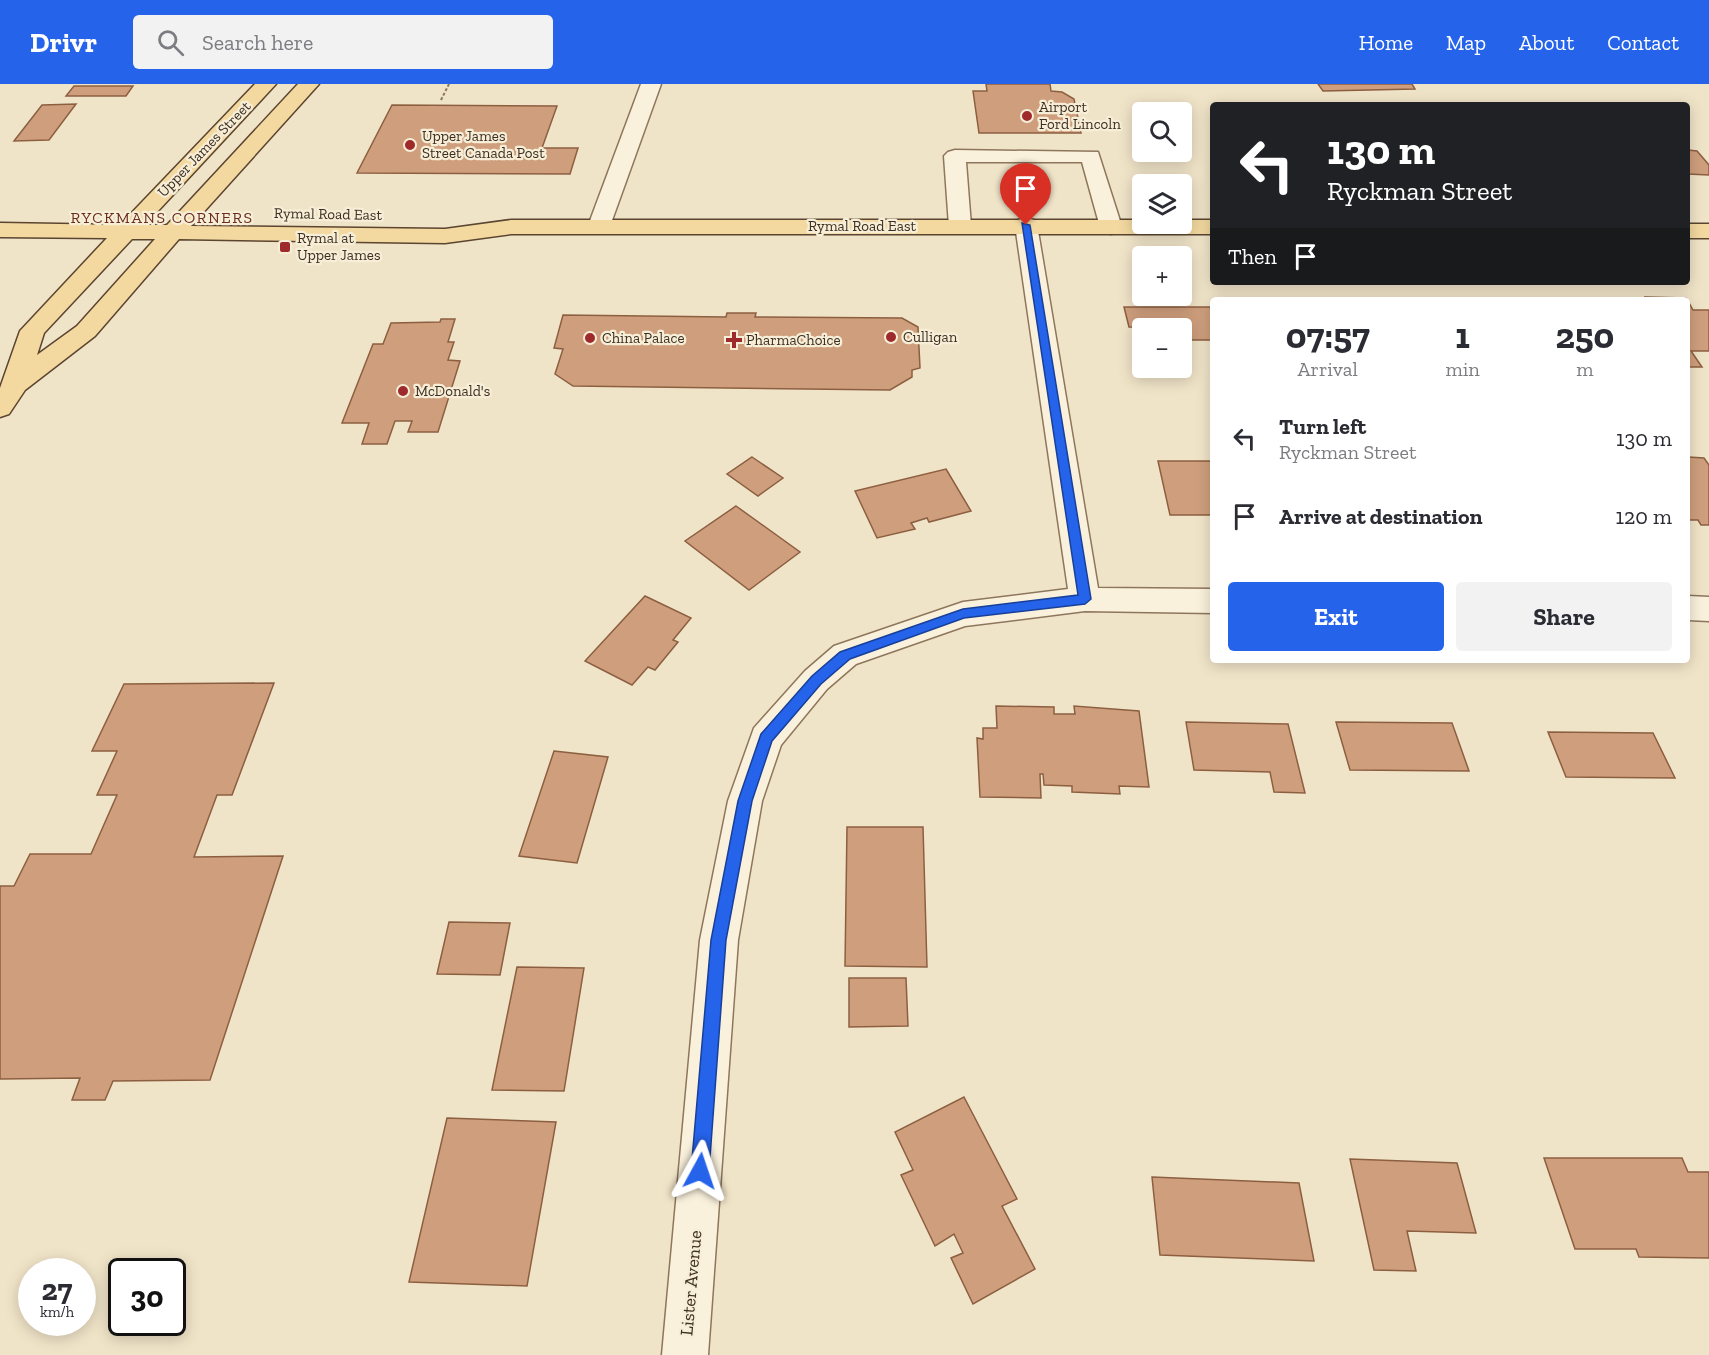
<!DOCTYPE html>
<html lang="en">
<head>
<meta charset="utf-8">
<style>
  :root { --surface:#fff; --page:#f2f2f3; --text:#2b2b33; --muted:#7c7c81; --accent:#2563eb }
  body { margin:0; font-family:"Zilla Slab",serif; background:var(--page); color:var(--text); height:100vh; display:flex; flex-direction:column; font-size:22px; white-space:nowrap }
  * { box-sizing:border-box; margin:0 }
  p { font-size:20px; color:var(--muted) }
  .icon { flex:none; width:33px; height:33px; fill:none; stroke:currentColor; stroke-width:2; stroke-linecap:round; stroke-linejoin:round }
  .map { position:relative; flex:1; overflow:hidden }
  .side { position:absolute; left:1210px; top:213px; width:480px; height:366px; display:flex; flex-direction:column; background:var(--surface); border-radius:6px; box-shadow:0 3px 15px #0003 }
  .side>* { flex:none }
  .top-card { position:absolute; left:1210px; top:18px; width:480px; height:183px; border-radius:6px; box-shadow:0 3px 15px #0003; background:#202124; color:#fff; overflow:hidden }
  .tools { position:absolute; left:1132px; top:18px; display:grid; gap:12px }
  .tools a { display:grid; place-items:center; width:60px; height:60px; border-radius:6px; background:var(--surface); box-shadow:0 3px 15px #0003; font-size:30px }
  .speed { position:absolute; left:18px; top:1174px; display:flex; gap:12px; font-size:30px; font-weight:700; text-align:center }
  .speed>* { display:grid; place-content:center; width:78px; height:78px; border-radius:50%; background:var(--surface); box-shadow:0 3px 15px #0003; line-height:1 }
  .speed small { font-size:15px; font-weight:400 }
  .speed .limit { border:3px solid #111; border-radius:9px; background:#fff; color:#111 }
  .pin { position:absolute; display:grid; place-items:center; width:51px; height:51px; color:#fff; margin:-62px -26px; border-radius:50% 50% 50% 0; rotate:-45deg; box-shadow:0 0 6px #0007 }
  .pin .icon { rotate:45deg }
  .me { position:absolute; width:66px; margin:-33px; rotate:5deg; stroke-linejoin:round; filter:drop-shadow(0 0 4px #0008) }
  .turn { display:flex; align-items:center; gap:21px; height:126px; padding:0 18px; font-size:27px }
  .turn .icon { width:78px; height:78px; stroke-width:2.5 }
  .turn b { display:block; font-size:42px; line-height:51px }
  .then { display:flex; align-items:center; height:57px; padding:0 18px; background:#0003; gap:12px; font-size:22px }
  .eta { display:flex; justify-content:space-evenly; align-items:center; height:102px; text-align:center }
  .eta b { font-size:36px; font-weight:800; line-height:42px }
  .action { display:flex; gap:12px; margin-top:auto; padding:12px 18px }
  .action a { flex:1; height:69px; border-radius:6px; background:var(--accent); color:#fff; font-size:24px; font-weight:800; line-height:69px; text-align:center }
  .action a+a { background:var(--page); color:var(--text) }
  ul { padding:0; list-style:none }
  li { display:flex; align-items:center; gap:18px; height:78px; padding:0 18px }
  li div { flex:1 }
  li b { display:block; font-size:22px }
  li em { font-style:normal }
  header { display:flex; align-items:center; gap:36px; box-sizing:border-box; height:84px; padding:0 30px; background:var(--accent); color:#fff }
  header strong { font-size:28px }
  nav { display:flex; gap:33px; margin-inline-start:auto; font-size:21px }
  .search { width:420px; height:54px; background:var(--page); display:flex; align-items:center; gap:15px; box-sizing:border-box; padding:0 21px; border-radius:6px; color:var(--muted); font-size:22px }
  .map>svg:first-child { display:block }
</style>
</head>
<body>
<header>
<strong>Drivr</strong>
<div class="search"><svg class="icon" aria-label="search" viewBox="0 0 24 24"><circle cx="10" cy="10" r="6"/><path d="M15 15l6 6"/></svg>Search here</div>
<nav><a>Home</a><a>Map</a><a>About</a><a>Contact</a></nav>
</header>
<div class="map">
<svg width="1709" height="1271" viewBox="0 0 1709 1271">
  <rect width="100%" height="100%" fill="#f0e4c8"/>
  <!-- building -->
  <g fill="#cf9f7d" stroke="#8d5f41" stroke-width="1.5">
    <path d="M 986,0 L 1050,0 L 1051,7 L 1062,8 L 1074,15 L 1081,49 L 979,49 L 973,7 L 987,7 Z"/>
    <path d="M 1318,0 L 1412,0 L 1415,5 L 1323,7 Z"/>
    <path d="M 74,2 L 133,2 L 126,12 L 66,12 Z"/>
    <path d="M 76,20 L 49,56 L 14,57 L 42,21 Z"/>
    <path d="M 392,21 L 557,22 L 542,64 L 578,64 L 570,90 L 357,89 Z"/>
    <path d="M 1688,66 L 1697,67 L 1709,81 L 1709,91 L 1688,90 Z"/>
    <path d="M 1645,213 L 1686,214 L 1687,216 L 1646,216 Z"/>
    <path d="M 1688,217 L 1693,226 L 1709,226 L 1709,267 L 1691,267 L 1702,283 L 1688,283 Z"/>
    <path d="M 1124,223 L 1210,223 L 1214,233 L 1214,256 L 1182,256 L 1182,244 L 1129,243 Z"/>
    <path d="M 727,229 L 756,229 L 755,233 L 902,234 L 918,243 L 920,284 L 912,286 L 912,293 L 890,306 L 573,302 L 555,290 L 563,265 L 554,264 L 563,231 L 726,233 Z"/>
    <path d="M 441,235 L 455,235 L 448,258 L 454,258 L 448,276 L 460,277 L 438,348 L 408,348 L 412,337 L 395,337 L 387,360 L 362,360 L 369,339 L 342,339 L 373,260 L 383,260 L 391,239 L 440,238 Z"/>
    <path d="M 752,373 L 783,394 L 758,412 L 727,390 Z"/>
    <path d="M 1688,373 L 1704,374 L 1709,381 L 1709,441 L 1701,441 L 1698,436 L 1688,436 Z"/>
    <path d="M 1158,377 L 1214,377 L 1214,431 L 1170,431 Z"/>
    <path d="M 946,385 L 971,427 L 929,438 L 927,434 L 911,439 L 915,445 L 877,454 L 855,407 Z"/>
    <path d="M 736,422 L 800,468 L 749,506 L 685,457 Z"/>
    <path d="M 645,512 L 691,534 L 673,556 L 678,558 L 655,586 L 648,583 L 632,601 L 585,577 Z"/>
    <path d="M 274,599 L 232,711 L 217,711 L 194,773 L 283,772 L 210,996 L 113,997 L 105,1016 L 72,1016 L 80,994 L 0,995 L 0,802 L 14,802 L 30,770 L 91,770 L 117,711 L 97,711 L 117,667 L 92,667 L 124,600 Z"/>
    <path d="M 996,622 L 1054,623 L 1054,630 L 1075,630 L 1074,622 L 1139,627 L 1149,703 L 1119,702 L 1120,710 L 1072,708 L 1072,702 L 1044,701 L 1043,690 L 1040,690 L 1041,714 L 980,713 L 977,654 L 983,655 L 983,644 L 997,644 Z"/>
    <path d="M 1186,638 L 1288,640 L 1305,709 L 1274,708 L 1270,688 L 1194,686 Z"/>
    <path d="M 1336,638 L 1452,639 L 1469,687 L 1350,686 Z"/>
    <path d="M 1548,648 L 1653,649 L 1675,694 L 1566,693 Z"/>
    <path d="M 554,667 L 608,673 L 577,779 L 519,772 Z"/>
    <path d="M 847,743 L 923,743 L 927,883 L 845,882 Z"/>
    <path d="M 449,838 L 510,839 L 500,891 L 437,890 Z"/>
    <path d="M 517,883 L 584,884 L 564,1007 L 492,1006 Z"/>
    <path d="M 849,894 L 906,894 L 908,942 L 849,943 Z"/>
    <path d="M 964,1013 L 1017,1115 L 1002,1122 L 1035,1185 L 973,1220 L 951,1174 L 963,1169 L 954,1150 L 935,1162 L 901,1091 L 913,1086 L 895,1048 Z"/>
    <path d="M 447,1034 L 556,1038 L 527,1202 L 409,1198 Z"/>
    <path d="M 1544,1074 L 1682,1074 L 1688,1088 L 1709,1088 L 1709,1174 L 1639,1173 L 1636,1165 L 1575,1165 Z"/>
    <path d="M 1350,1075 L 1457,1079 L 1476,1149 L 1407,1147 L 1416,1187 L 1374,1186 Z"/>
    <path d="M 1152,1093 L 1299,1099 L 1314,1177 L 1160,1171 Z"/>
  </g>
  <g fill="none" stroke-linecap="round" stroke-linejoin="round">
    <!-- minor casing -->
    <g stroke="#8d765c" stroke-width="3">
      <g id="minor">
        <path d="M 641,0 L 661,0 L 610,142 L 607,147 L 599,149 L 591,147 L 588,142 Z"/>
        <path d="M 955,66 L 1098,68 L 1122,143 L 1119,148 L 1111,150 L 1103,148 L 1100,143 L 1082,78 L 966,78 L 971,142 L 968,147 L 960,149 L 952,147 L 949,142 L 944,72 L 948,68 Z"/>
        <path d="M 1026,134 L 1034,136 L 1037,141 L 1098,504 L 1214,505 L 1214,529 L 1085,527 L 965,542 L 856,580 L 827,605 L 781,661 L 762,717 L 738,856 L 708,1271 L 662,1271 L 700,856 L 728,717 L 754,644 L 805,587 L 834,562 L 963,518 L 1068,505 L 1015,141 L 1018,136 Z"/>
        <path d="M 1688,512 L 1709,513 L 1709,537 L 1688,536 Z"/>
      </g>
    </g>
    <!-- major casing -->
    <g stroke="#5b4430" stroke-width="3">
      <g id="major">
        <path d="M 255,0 L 276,0 L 145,141 L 167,141 L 298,0 L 319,0 L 191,142 L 445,145 L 511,136 L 1143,136 L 1143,140 L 1182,140 L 1182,136 L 1214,136 L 1214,150 L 511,150 L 445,159 L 179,155 L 95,252 L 25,306 L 9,330 L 0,333 L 0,304 L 20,247 L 107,154 L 0,153 L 0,139 L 120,141 ZM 132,155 L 155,155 L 77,242 L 37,271 L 44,249 Z"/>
        <rect x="1688" y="140" width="21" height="14"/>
      </g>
    </g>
    <!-- path -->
    <path stroke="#8d765c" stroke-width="2" stroke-dasharray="3 2" stroke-linecap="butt" d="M 441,16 L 449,0"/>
    <!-- minor -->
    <use href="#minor" fill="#faf1dc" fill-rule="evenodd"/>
    <!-- major -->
    <use href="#major" fill="#f3d9a0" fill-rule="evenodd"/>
  </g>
  <!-- route -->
  <path fill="#2563eb" stroke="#184099" stroke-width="1.5" d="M 1022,139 L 1030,141 L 1091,515 L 1085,520 L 964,534 L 850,575 L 821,600 L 772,657 L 752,717 L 726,856 L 709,1087 L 706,1093 L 700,1095 L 694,1093 L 691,1087 L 711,856 L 738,717 L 761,650 L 812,592 L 840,568 L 963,525 L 1078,511 Z"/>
  <!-- markers -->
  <g fill="#9e2a2b" stroke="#f7eed8" stroke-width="2">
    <circle cx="1027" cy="32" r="6"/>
    <circle cx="410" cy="61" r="6"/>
    <rect x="279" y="157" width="12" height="12" rx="3"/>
    <circle cx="891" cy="253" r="6"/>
    <circle cx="590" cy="254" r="6"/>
    <path d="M731 247h6v6h6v6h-6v6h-6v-6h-6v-6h6z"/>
    <circle cx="403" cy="307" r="6"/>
  </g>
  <g text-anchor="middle" stroke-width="4.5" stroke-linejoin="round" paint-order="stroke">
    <!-- far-poi labels -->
    <g font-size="15" fill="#3d2e20" stroke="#f7eed8" text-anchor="start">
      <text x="1039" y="28">Airport<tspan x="1039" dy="17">Ford Lincoln</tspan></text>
      <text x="422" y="57">Upper James<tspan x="422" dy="17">Street Canada Post</tspan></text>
      <text x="297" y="159">Rymal at<tspan x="297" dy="17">Upper James</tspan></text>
      <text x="903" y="258">Culligan</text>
      <text x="602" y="259">China Palace</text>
      <text x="746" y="261">PharmaChoice</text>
      <text x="415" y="312">McDonald's</text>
    </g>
    <!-- far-street labels -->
    <g font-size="15" fill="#3d2e20" stroke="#f7eed8">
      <text transform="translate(204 65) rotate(-46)" y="5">Upper James Street</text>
      <text transform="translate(328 130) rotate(1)" y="5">Rymal Road East</text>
      <text x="862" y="147">Rymal Road East</text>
    </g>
    <!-- far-neighbourhood labels -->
    <g font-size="16" letter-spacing="1.5" fill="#6b2e1e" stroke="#f7eed8">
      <text x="162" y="139">RYCKMANS CORNERS</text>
    </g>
    <!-- street labels -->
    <g font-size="18" fill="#3d2e20" stroke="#f7eed8">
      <text transform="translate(691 1199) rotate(-85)" y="6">Lister Avenue</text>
    </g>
  </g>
</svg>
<div class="tools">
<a><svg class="icon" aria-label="search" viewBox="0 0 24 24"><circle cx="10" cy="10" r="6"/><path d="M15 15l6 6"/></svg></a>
<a><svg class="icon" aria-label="layers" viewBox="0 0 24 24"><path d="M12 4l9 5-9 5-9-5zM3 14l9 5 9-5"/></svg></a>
<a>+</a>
<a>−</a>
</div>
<div class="speed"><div>27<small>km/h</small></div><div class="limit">30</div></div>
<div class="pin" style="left:1026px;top:141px;background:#d93025"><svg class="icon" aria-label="arrive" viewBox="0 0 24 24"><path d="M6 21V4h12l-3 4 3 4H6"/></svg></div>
<svg class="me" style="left:700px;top:1087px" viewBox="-20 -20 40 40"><path d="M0-17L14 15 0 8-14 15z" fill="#2563eb" stroke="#fff" stroke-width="4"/></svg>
<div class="top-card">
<div class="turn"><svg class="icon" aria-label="left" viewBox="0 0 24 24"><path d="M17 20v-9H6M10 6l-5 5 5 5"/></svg><div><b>130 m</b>Ryckman Street</div></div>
<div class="then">Then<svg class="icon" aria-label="arrive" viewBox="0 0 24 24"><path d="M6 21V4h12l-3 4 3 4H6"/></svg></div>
</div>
<section class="side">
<div class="eta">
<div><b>07:57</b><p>Arrival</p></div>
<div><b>1</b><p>min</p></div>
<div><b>250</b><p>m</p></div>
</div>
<ul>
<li><svg class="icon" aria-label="left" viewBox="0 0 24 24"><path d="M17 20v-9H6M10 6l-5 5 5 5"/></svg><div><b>Turn left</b><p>Ryckman Street</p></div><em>130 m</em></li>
<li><svg class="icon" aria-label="arrive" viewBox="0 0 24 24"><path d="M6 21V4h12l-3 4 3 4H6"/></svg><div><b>Arrive at destination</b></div><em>120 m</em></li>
</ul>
<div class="action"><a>Exit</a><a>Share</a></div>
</section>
</div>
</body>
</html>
